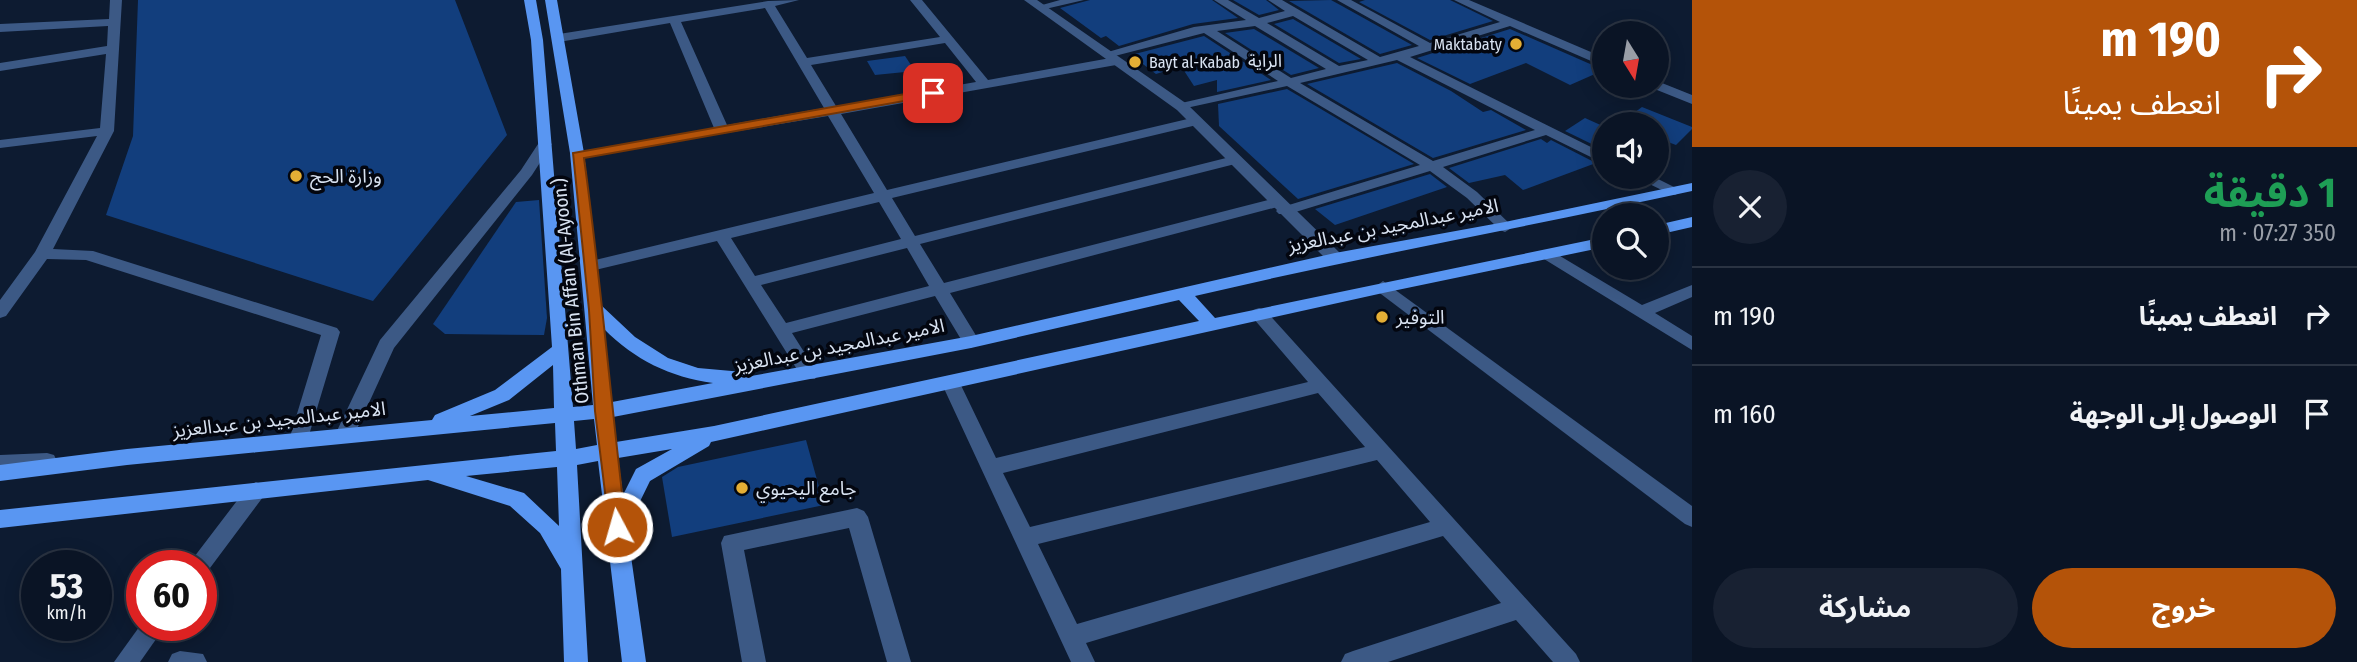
<!DOCTYPE html>
<html lang="ar">
<head>
<meta charset="utf-8">
<style>
  :root { --surface:#0a1425; --page:#182132; --text:#f1f3f6; --muted:#999ea7; --line:#2a3342; --accent:#b45309 }
  body { margin:0; font-family:"Fira Sans Condensed","Noto Sans Arabic",sans-serif; background:var(--page); color:var(--text); direction:rtl; height:100vh; display:flex; flex-direction:column; font-size:26px; white-space:nowrap }
  * { box-sizing:border-box; margin:0 }
  p { font-size:23px; color:var(--muted) }
  .icon { flex:none; width:38px; height:38px; fill:none; stroke:currentColor; stroke-width:2; stroke-linecap:round; stroke-linejoin:round }
  .map { position:relative; flex:1; overflow:hidden; direction:ltr }
  .panel { display:flex; flex-direction:column; background:var(--surface); width:665px }
  .panel>* { flex:none }
  .hud { background:#b45309; color:#fff; overflow:hidden }
  .needle { width:46px; rotate:169deg }
  .controls { position:absolute; left:1592px; top:21px; display:grid; gap:14px }
  .controls a { display:grid; place-items:center; width:77px; height:77px; border-radius:50%; background:var(--surface); box-shadow:0 4px 18px #0003,0 0 0 2px var(--line); font-size:35px }
  .speed { position:absolute; left:21px; top:550px; display:flex; gap:14px; font-size:35px; font-weight:700; text-align:center }
  .speed>* { display:grid; place-content:center; width:91px; height:91px; border-radius:50%; background:var(--surface); box-shadow:0 4px 18px #0003,0 0 0 2px var(--line); line-height:1 }
  .speed small { font-size:18px; font-weight:400 }
  .speed .limit { border:10px solid #d22; background:#fff; color:#111 }
  .pin { position:absolute; display:grid; place-items:center; width:60px; height:60px; color:#fff; margin:-30px; border-radius:14px; box-shadow:0 4px 10px #0006 }
  .me { position:absolute; width:77px; margin:-38px; rotate:354deg; stroke-linejoin:round; filter:drop-shadow(0 0 5px #0008) }
  .turn { display:flex; align-items:center; gap:24px; height:147px; padding:0 21px; font-size:32px }
  .turn .icon { width:91px; height:91px; stroke-width:2.5 }
  .turn b { display:block; font-size:49px; line-height:60px }
  .round { display:grid; place-items:center; flex:none; width:74px; height:74px; border-radius:37px; background:var(--page) }
  .headline { display:flex; align-items:center; justify-content:space-between; height:119px; padding:0 21px }
  h1 { font-size:42px; font-weight:700; line-height:52px; color:#1e9e55 }
  .button { display:flex; gap:14px; margin-top:auto; padding:14px 21px }
  .button a { flex:1; height:80px; border-radius:42px; background:var(--accent); color:#fff; font-size:28px; font-weight:700; line-height:80px; text-align:center }
  .button a+a { background:var(--page); color:var(--text) }
  ul { padding:0; list-style:none }
  li { display:flex; align-items:center; gap:21px; height:98px; padding:0 21px; border-top:2px solid var(--line) }
  li div { flex:1 }
  li b { display:block; font-size:26px }
  li em { font-style:normal }
  main { display:flex; flex:1; min-height:0 }
  .map>svg:first-child { display:block }
</style>
</head>
<body>
<main>
<section class="panel">
<div class="hud">
<div class="turn"><svg class="icon" aria-label="right" viewBox="0 0 24 24"><path d="M7 20v-9h11M14 6l5 5-5 5"/></svg><div><b>190 m</b>انعطف يمينًا</div></div>
</div>
<div class="headline"><div><h1>1 دقيقة</h1><p>350 m · 07:27</p></div><a class="round"><svg class="icon" aria-label="close" viewBox="0 0 24 24"><path d="M6 6l12 12M18 6L6 18"/></svg></a></div>
<ul>
<li><svg class="icon" aria-label="right" viewBox="0 0 24 24"><path d="M7 20v-9h11M14 6l5 5-5 5"/></svg><div><b>انعطف يمينًا</b></div><em>190 m</em></li>
<li><svg class="icon" aria-label="arrive" viewBox="0 0 24 24"><path d="M6 21V4h12l-3 4 3 4H6"/></svg><div><b>الوصول إلى الوجهة</b></div><em>160 m</em></li>
</ul>
<div class="button"><a>خروج</a><a>مشاركة</a></div>
</section>
<div class="map">
<svg width="1692" height="662" viewBox="0 0 1692 662">
  <rect width="100%" height="100%" fill="#0d1b31"/>
  <!-- building -->
  <g fill="#123e7d">
    <path d="M 138,0 L 455,0 L 507,135 L 373,301 L 106,215 L 133,136 Z"/>
    <path d="M 1090,0 L 1212,0 L 1238,18 L 1193,24 L 1119,46 L 1106,36 L 1101,38 L 1060,8 Z"/>
    <path d="M 1233,0 L 1266,0 L 1279,10 L 1259,15 Z"/>
    <path d="M 1331,0 L 1342,6 L 1412,45 L 1380,54 L 1289,1 Z"/>
    <path d="M 1365,0 L 1450,0 L 1493,21 L 1430,40 L 1359,2 Z"/>
    <path d="M 1293,19 L 1361,59 L 1339,63 L 1274,24 Z"/>
    <path d="M 1254,29 L 1319,68 L 1291,75 L 1225,33 Z"/>
    <path d="M 1510,29 L 1581,60 L 1604,70 L 1570,85 L 1526,63 L 1470,84 L 1417,58 Z"/>
    <path d="M 1204,36 L 1271,80 L 1217,92 L 1217,80 L 1194,86 L 1181,66 L 1156,74 L 1131,55 Z"/>
    <path d="M 905,56 L 915,71 L 875,75 L 867,61 Z"/>
    <path d="M 1397,63 L 1451,91 L 1483,112 L 1491,110 L 1526,130 L 1433,158 L 1307,84 Z"/>
    <path d="M 1287,89 L 1414,164 L 1298,199 L 1219,126 L 1218,104 Z"/>
    <path d="M 1642,107 L 1692,127 L 1692,129 L 1676,145 L 1657,138 L 1657,124 L 1619,124 Z"/>
    <path d="M 1585,118 L 1605,127 L 1605,145 L 1600,148 L 1565,131 Z"/>
    <path d="M 1541,139 L 1547,143 L 1551,140 L 1596,163 L 1523,190 L 1505,175 L 1469,183 L 1449,168 Z"/>
    <path d="M 1430,174 L 1447,187 L 1335,225 L 1315,209 Z"/>
    <path d="M 539,200 L 547,318 L 544,335 L 445,334 L 433,324 L 516,202 Z"/>
    <path d="M 806,440 L 824,505 L 672,537 L 662,477 L 678,467 Z"/>
  </g>
  <g fill="none" stroke-linecap="round" stroke-linejoin="round">
    <!-- minor -->
    <g fill="#3c5985" fill-rule="evenodd">
      <path d="M 110,0 L 122,0 L 114,131 L 53,249 L 93,251 L 337,328 L 340,332 L 306,445 L 299,448 L 292,445 L 289,440 L 321,335 L 86,260 L 47,259 L 6,316 L 0,318 L 0,300 L 35,252 L 97,136 L 0,148 L 0,140 L 100,128 L 106,54 L 0,71 L 0,63 L 107,46 L 108,26 L 0,32 L 0,24 L 109,19 Z"/>
      <path d="M 799,0 L 775,6 L 807,58 L 940,37 L 910,0 L 922,0 L 988,80 L 1116,57 L 1122,61 L 1116,65 L 841,114 L 887,190 L 1196,117 L 1203,121 L 1201,124 L 892,198 L 915,236 L 1234,156 L 1241,160 L 1239,163 L 920,244 L 944,283 L 1276,198 L 1284,203 L 1281,206 L 950,293 L 980,342 L 971,348 L 965,346 L 935,296 L 792,333 L 818,374 L 815,379 L 803,379 L 717,241 L 591,271 L 583,266 L 591,261 L 874,193 L 828,116 L 572,159 L 572,153 L 577,152 L 714,128 L 670,23 L 559,42 L 553,38 L 559,34 L 768,1 ZM 765,8 L 824,108 L 727,125 L 681,22 ZM 945,43 L 976,82 L 836,106 L 811,65 ZM 879,202 L 901,239 L 755,276 L 731,238 ZM 907,248 L 929,286 L 786,323 L 761,285 Z"/>
      <path d="M 1060,0 L 1084,0 L 1041,10 L 1035,7 Z"/>
      <path d="M 1214,0 L 1228,0 L 1259,18 L 1285,11 L 1268,0 L 1282,0 L 1380,57 L 1419,46 L 1337,0 L 1351,0 L 1430,43 L 1500,22 L 1454,0 L 1469,0 L 1605,58 L 1605,67 L 1510,26 L 1410,57 L 1605,154 L 1605,164 L 1546,135 L 1443,167 L 1477,192 L 1513,227 L 1505,232 L 1500,230 L 1467,198 L 1430,171 L 1289,214 L 1279,214 L 1276,211 L 1279,208 L 1420,165 L 1287,86 L 1177,110 L 1177,104 L 1278,81 L 1204,33 L 1107,58 L 1101,54 L 1194,27 L 1246,20 ZM 1293,16 L 1368,60 L 1339,66 L 1267,23 ZM 1255,26 L 1326,69 L 1291,78 L 1217,31 ZM 1397,60 L 1535,130 L 1433,161 L 1300,83 Z"/>
      <path d="M 1657,81 L 1692,95 L 1692,104 L 1652,88 L 1651,86 L 1657,86 Z"/>
      <path d="M 545,140 L 552,144 L 532,175 L 394,348 L 352,440 L 345,443 L 338,440 L 335,435 L 380,340 L 521,170 L 540,141 Z"/>
      <path d="M 1635,177 L 1654,177 L 1682,191 L 1675,195 L 1670,194 Z"/>
      <path d="M 1550,250 L 1642,305 L 1692,285 L 1692,297 L 1655,313 L 1692,336 L 1692,350 L 1544,259 L 1542,255 L 1544,251 Z"/>
      <path d="M 1259,308 L 1265,310 L 1576,654 L 1580,662 L 1553,662 L 1516,620 L 1388,662 L 1341,662 L 1345,654 L 1353,651 L 1501,603 L 1443,536 L 1086,643 L 1095,662 L 1071,662 L 941,382 L 943,377 L 957,377 L 996,458 L 1308,382 L 1253,318 L 1250,314 L 1253,310 ZM 1318,393 L 1365,447 L 1030,527 L 1003,473 ZM 1377,460 L 1430,522 L 1077,624 L 1038,544 Z"/>
      <path d="M 256,482 L 263,485 L 266,491 L 263,497 L 207,572 L 201,574 L 201,565 L 188,565 L 249,485 Z"/>
      <path d="M 857,508 L 864,511 L 868,517 L 911,662 L 887,662 L 849,528 L 744,550 L 766,662 L 742,662 L 721,543 L 724,536 Z"/>
      <path d="M 142,623 L 166,625 L 140,662 L 114,662 Z"/>
      <path d="M 180,651 L 203,654 L 207,662 L 168,662 L 172,654 Z"/>
    </g>
    <!-- tertiary -->
    <g fill="#3c5985" fill-rule="evenodd">
      <path d="M 1024,0 L 1037,0 L 1187,104 L 1341,254 L 1343,258 L 1341,262 L 1329,262 L 1177,110 Z"/>
      <path d="M 1383,281 L 1692,506 L 1692,527 L 1685,524 L 1377,291 L 1375,287 Z"/>
      <path d="M 47,453 L 54,455 L 57,461 L 54,467 L 0,471 L 0,455 Z"/>
    </g>
    <!-- primary -->
    <g fill="#5996f2" fill-rule="evenodd">
      <path d="M 524,0 L 536,0 L 543,40 L 573,407 L 593,405 L 570,153 L 545,0 L 557,0 L 584,153 L 602,306 L 635,337 L 668,358 L 698,368 L 743,372 L 751,376 L 971,336 L 1335,253 L 1505,222 L 1692,183 L 1692,191 C 1527,227 1360,257 1195,296 L 1215,318 L 1605,237 L 1605,247 L 1383,293 L 711,442 L 709,446 L 650,481 L 627,528 L 646,662 L 622,662 L 598,461 L 577,465 L 588,662 L 564,662 L 561,569 L 540,533 L 510,506 L 428,480 L 0,528 L 0,510 L 556,451 L 555,423 L 127,465 L 0,481 L 0,465 L 127,449 L 432,420 L 435,415 L 495,390 L 552,347 L 531,40 ZM 1179,300 L 1199,321 L 714,426 L 616,442 L 613,417 L 971,348 ZM 604,329 C 635,360 670,377 713,383 L 612,402 ZM 553,365 L 554,408 L 470,416 L 509,400 ZM 594,419 L 597,445 L 576,449 L 574,421 ZM 672,449 L 636,469 L 623,495 L 618,458 ZM 557,467 L 559,526 L 524,493 L 466,476 Z"/>
      <path d="M 1692,217 L 1692,227 L 1657,235 L 1657,225 Z"/>
    </g>
  </g>
  <!-- route -->
  <path fill="#b45309" stroke="#753606" stroke-width="2" d="M 933,89 L 938,90 L 938,95 L 584,158 C 601,281 611,404 626,527 L 624,533 L 610,533 L 595,411 L 589,310 L 573,153 Z"/>
  <!-- markers -->
  <g fill="#e4ae35" stroke="#03060f" stroke-width="2.5">
    <circle cx="1516" cy="44" r="7"/>
    <circle cx="1135" cy="62" r="7"/>
    <circle cx="296" cy="176" r="7"/>
    <circle cx="1382" cy="317" r="7"/>
    <circle cx="742" cy="488" r="7"/>
  </g>
  <g text-anchor="middle" stroke-width="7" stroke-linejoin="round" paint-order="stroke">
    <!-- far-poi labels -->
    <g font-size="16" fill="#d8e2f1" stroke="#03060f" text-anchor="end">
      <text x="1502" y="50">Maktabaty</text>
      <text x="1149" y="68" text-anchor="start">Bayt al-Kabab</text>
    </g>
    <!-- far-neighbourhood labels -->
    <g font-size="18" fill="#d8e2f1" stroke="#03060f">
      <text x="1265" y="67">الراية</text>
    </g>
    <!-- poi labels -->
    <g font-size="19" fill="#d8e2f1" stroke="#03060f" text-anchor="start">
      <text x="310" y="183">وزارة الحج</text>
      <text x="1396" y="324">التوفير</text>
      <text x="756" y="495">جامع اليحيوي</text>
    </g>
    <!-- street labels -->
    <g font-size="19" fill="#d8e2f1" stroke="#03060f">
      <text transform="translate(1393 225) rotate(-11)" y="7">الامير عبدالمجيد بن عبدالعزيز</text>
      <text transform="translate(570 291) rotate(-96)" y="7">Othman Bin Affan (Al-Ayoon.)</text>
      <text transform="translate(839 345) rotate(-11)" y="7">الامير عبدالمجيد بن عبدالعزيز</text>
      <text transform="translate(279 419) rotate(-6)" y="7">الامير عبدالمجيد بن عبدالعزيز</text>
    </g>
  </g>
</svg>
<div class="controls">
<a><svg class="needle" viewBox="-14 -14 28 28"><path d="M0-13l5 13h-10z" fill="#e53935"/><path d="M0 13l5-13h-10z" fill="#999ea7"/></svg></a>
<a><svg class="icon" aria-label="sound" viewBox="0 0 24 24"><path d="M4 9h4l5-4v14l-5-4H4zM17 9q2 3 0 6"/></svg></a>
<a><svg class="icon" aria-label="search" viewBox="0 0 24 24"><circle cx="10" cy="10" r="6"/><path d="M15 15l6 6"/></svg></a>
</div>
<div class="speed"><div>53<small>km/h</small></div><div class="limit">60</div></div>
<div class="pin" style="left:933px;top:93px;background:#d93025"><svg class="icon" aria-label="arrive" viewBox="0 0 24 24"><path d="M6 21V4h12l-3 4 3 4H6"/></svg></div>
<svg class="me" style="left:617px;top:527px" viewBox="-20 -20 40 40"><circle r="17" fill="#b45309" stroke="#fff" stroke-width="3"/><path d="M0-11L8 9 0 5-8 9z" fill="#fff"/></svg>
</div>
</main>
</body>
</html>
